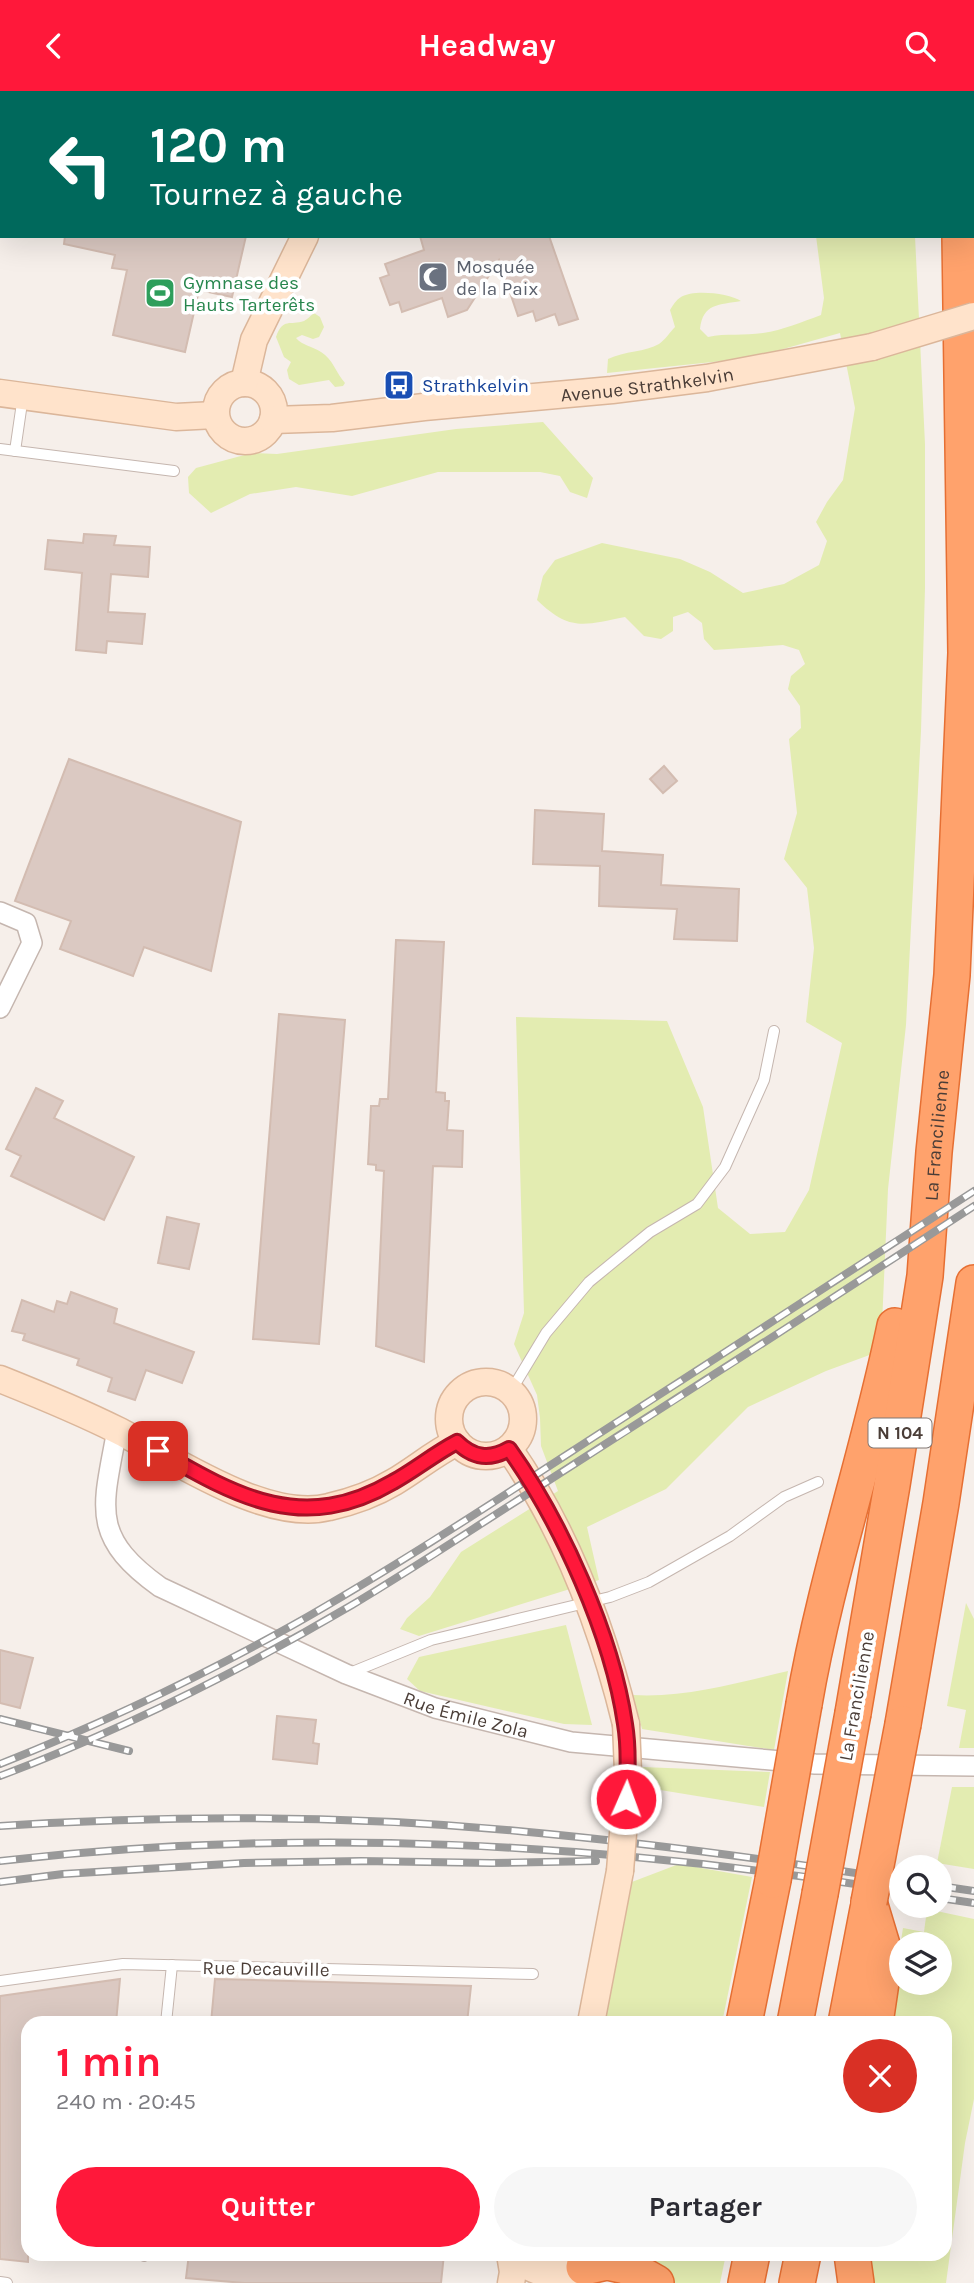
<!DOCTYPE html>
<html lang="fr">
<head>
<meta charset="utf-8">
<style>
  :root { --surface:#fff; --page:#f7f7f7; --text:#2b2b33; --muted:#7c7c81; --accent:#ff183a }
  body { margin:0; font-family:Karla,sans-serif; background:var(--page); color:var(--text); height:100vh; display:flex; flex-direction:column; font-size:26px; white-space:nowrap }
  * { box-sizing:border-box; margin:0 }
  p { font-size:23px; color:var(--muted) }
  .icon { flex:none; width:38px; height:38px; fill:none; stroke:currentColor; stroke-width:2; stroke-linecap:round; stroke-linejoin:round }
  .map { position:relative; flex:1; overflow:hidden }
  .sheet { position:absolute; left:21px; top:1925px; width:931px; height:245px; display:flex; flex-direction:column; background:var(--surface); border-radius:21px; box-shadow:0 7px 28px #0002 }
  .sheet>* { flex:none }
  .banner { position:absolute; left:0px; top:0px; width:975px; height:147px; box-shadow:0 7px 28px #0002; background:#00695c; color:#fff; overflow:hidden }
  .controls { position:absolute; left:889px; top:1764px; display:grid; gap:14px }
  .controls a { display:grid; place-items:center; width:63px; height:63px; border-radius:50%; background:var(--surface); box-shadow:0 7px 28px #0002; font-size:35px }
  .pin { position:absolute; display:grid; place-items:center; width:60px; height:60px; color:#fff; margin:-30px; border-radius:14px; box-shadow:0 4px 10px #0006 }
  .me { position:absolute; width:77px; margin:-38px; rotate:2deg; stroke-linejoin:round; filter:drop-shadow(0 0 5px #0008) }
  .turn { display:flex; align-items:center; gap:24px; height:147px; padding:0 35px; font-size:32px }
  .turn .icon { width:91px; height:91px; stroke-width:2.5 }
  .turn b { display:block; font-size:49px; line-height:60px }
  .round { display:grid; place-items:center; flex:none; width:74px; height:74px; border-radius:37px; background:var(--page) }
  .head { display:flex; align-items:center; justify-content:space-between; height:119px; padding:0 35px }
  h1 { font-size:42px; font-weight:700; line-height:52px; color:var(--accent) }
  .action { display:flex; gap:14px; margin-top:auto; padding:14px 35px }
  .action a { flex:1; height:80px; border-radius:42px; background:var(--accent); color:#fff; font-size:28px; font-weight:700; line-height:80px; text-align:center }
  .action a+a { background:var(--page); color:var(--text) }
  header { display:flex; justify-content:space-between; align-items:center; height:91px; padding:0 35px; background:var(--accent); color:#fff; font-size:32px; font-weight:700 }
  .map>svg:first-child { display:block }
</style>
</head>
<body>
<header><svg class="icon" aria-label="back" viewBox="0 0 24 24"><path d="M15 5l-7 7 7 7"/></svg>Headway<svg class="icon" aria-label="search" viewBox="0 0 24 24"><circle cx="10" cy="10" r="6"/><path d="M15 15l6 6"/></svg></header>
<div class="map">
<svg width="974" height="2192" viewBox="0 0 974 2192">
  <rect width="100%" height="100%" fill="#f6efea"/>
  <!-- green -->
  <g fill="#e3ecb1" fill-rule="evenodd">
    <path d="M 803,0 L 910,0 L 910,2 L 802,2 Z"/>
    <path d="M 816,145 L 915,145 L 925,353 L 925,497 L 921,640 L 906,934 L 888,1098 L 882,1233 L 875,1262 L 826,1280 L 748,1316 L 666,1398 L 587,1436 L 599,1489 L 419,1545 L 400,1538 L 407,1527 L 430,1506 L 461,1461 L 558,1400 L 541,1355 L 540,1327 L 537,1304 L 514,1253 L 524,1222 L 516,926 L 667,930 L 703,1016 L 718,1117 L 750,1143 L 785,1141 L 809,1099 L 842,952 L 806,931 L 814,857 L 807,797 L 784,768 L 797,722 L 789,648 L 801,637 L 800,615 L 788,598 L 791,585 L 805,573 L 799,559 L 783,554 L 714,559 L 704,548 L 702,532 L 688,521 L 673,526 L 673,540 L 661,548 L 644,545 L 625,526 C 584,534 570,541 537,509 L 543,485 L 555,469 L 602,452 L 680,468 L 710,481 L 743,502 L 784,493 L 819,474 L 827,450 L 816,431 L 827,411 L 843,389 L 855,317 L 840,242 L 751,267 L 607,282 L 608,268 C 624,260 646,261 659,253 C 665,249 670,241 675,236 L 670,219 C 673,214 676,209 681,206 C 693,198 729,202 741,210 C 719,214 703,212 700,238 L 708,246 C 726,242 744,245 763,242 C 783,239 802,231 821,224 L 824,207 Z"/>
    <path d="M 314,222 L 320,226 L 324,236 L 319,246 L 313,248 L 302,244 L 296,247 C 303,255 312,255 321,261 C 333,268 336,282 345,292 L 343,295 L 335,296 L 329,289 L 299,294 L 289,288 L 287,279 L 291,271 L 284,266 L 276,246 C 283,226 290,235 304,230 C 308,228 310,225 314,222 Z"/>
    <path d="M 543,331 L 593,387 L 587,407 L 570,401 L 560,385 L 540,381 L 438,381 L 352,405 L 296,396 L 250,403 L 211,422 L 189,402 L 188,386 L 196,377 L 252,362 L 277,363 L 456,338 Z"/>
    <path d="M 966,1512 L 974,1528 L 974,1657 L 959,1657 L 966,1619 L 947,1615 Z"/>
    <path d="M 566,1534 L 592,1634 L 564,1633 L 420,1600 L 407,1588 L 419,1566 Z"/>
    <path d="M 788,1580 L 774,1659 L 642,1638 L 633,1604 C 686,1607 737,1592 788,1580 Z"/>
    <path d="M 642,1676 L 770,1681 L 764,1716 L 642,1696 Z"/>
    <path d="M 952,1696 L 974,1696 L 974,1778 L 937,1772 Z"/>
    <path d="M 679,1773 L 752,1786 L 722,1932 L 604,1932 L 624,1794 Z"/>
    <path d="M 927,1818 L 974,1828 L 974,2008 L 965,2052 L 946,2192 L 871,2192 L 867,2163 L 945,2163 L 945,1932 L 888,1932 L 903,1837 L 924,1841 ZM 901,1853 L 940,1853 L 940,1892 L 901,1892 Z"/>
    <path d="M 648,2163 L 726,2163 L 720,2192 L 674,2192 L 646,2172 Z"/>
  </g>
  <!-- building -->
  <g fill="#dbc9c2" stroke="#d3bcb1" stroke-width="2">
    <path d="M 65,145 L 246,145 L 232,206 L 199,199 L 185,261 L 113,244 L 127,179 L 112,177 L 115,164 L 64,153 Z"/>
    <path d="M 420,145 L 549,145 L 578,228 L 559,234 L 555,223 L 536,230 L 533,220 L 518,225 L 499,169 L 467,219 L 448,226 L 442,207 L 402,221 L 399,211 L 390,214 L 380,187 L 389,184 L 385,173 L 424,159 Z"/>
    <path d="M 84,443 L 116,445 L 114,454 L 150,456 L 148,486 L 111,483 L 108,521 L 145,523 L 142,553 L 107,550 L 106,562 L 76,559 L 82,482 L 45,478 L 48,449 L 83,452 Z"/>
    <path d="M 69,668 L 241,731 L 211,880 L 144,856 L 133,885 L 60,858 L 71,830 L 15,810 Z"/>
    <path d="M 664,675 L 677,690 L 663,702 L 650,688 Z"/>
    <path d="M 535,719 L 604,723 L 602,760 L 663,764 L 661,794 L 739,798 L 737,850 L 674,848 L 677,818 L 599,815 L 600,775 L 533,773 Z"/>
    <path d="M 396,849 L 444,851 L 436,1001 L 445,1002 L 445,1010 L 449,1010 L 447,1039 L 463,1040 L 462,1076 L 433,1075 L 424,1271 L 376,1255 L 384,1080 L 376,1079 L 376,1074 L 368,1073 L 371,1015 L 379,1015 L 380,1008 L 388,1008 Z"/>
    <path d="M 279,923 L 345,929 L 319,1253 L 253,1248 Z"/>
    <path d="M 36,997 L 63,1010 L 54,1027 L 134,1066 L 104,1129 L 11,1085 L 21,1065 L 6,1058 Z"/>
    <path d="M 167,1126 L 199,1133 L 189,1178 L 158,1172 Z"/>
    <path d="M 71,1201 L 117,1218 L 114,1232 L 194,1261 L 182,1292 L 146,1279 L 135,1309 L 108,1300 L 112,1287 L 77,1274 L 79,1268 L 23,1249 L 25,1243 L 12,1240 L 22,1209 L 54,1221 L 57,1210 L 67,1213 Z"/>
    <path d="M 0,1559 L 33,1567 L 20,1617 L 0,1612 Z"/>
    <path d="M 277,1625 L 316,1629 L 313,1652 L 319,1653 L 317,1673 L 273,1668 Z"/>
    <path d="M 120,1888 L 116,1932 L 28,1932 L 28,2171 L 0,2168 L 0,1905 Z"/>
    <path d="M 215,1888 L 471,1895 L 467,1932 L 211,1932 Z"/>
    <path d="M 189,2163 L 444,2163 L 441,2192 L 244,2192 L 186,2187 Z"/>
  </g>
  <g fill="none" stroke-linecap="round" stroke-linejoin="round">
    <!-- lane casing -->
    <g stroke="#c5b6af" stroke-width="12">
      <g id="lane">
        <path d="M 267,0 L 268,2"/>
        <path d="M 0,358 L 174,380"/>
        <path d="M 15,360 L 23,305"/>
        <path d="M 511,1300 L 546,1242 L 589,1191 L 650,1141 L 697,1113 L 725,1076 L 764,989 L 774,940"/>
        <path d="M 350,1582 L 431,1549 L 610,1506 L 649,1491 L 730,1445 L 784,1406 L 818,1391"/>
        <path d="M 0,1890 L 123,1873 L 533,1883"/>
        <path d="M 166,1932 L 172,1874"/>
        <path d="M 144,2165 L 145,2163"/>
        <path d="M 0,2191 L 7,2192"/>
      </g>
    </g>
    <!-- street casing -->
    <g stroke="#c5b6af" stroke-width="22">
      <g id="street">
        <path d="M 111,0 L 117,2"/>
        <path d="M 0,821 L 26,832 L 32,852 L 0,917"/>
        <path id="s1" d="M 117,1339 C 103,1416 89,1445 160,1496 L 346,1583 L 435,1617 L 571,1651 L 815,1673 L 974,1675"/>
      </g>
    </g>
    <!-- secondary casing -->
    <g stroke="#dbb69a" stroke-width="29">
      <g id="secondary">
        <path d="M 374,2 L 375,0"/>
        <circle cx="245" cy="321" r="29"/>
        <path d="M 244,292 L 254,249 L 305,145"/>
        <path d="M 0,302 L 176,326 L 215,324"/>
        <path id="s2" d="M 273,329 L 332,327 L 424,316 L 612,299 L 707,287 L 872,256"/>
        <path d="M 0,1288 C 40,1304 79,1320 117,1339 C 173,1367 266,1432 329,1416 C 351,1411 374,1403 394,1391 C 416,1378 433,1363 457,1351"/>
        <circle cx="486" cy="1328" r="37"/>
        <path d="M 509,1358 C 567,1441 602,1535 626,1633"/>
        <path d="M 591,1932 L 620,1780"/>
        <path d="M 510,2163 L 513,2181 L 511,2192"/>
        <path d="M 514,2163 C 528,2180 547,2185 569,2182"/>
      </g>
    </g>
    <!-- highway casing -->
    <g stroke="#e66f33" stroke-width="38">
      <g id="highway">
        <path d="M 956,0 L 956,2"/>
        <path d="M 804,1613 C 826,1485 869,1362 895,1235"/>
        <path id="s3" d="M 853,1622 L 892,1394 L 925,1185 L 934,1061 L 952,884 L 966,562 L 960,145"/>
        <path d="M 903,1633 L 941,1412 L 974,1192"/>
        <path d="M 869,1811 L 885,1864 L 875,1932"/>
        <path d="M 744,1932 L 773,1789"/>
        <path d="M 795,1932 L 820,1803"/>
        <path d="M 846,1932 L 868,1818"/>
        <path d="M 852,2163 L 856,2192"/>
        <path d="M 584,2176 L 607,2171 L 626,2175 L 656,2192"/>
        <path d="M 746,2192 L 752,2163"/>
        <path d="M 797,2192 L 803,2163"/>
      </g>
    </g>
    <!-- lane -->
    <use href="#lane" stroke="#fff" stroke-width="10"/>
    <!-- street -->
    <use href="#street" stroke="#fff" stroke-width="19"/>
    <!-- secondary -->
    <use href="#secondary" stroke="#ffe3cb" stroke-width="26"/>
    <!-- highway -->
    <use href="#highway" stroke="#ffa26c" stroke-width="35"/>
    <!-- rail casing -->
    <g stroke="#999" stroke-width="8">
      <g id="rail">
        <path d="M 0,1628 L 129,1660"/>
        <path d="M 0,1673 C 101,1633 198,1587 293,1534 C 397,1475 497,1409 597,1344 C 723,1263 848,1181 974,1100"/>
        <path d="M 0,1685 C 122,1639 240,1580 352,1514 C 416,1476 477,1435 540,1395 C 685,1303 830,1209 974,1115"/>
        <path d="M 0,1735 C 172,1724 347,1724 518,1740 C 647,1752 774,1769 901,1789"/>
        <path d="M 0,1770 C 306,1735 598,1752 901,1800"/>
        <path d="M 0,1791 L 63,1783 L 244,1772 L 361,1770 L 491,1772 L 596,1770"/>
        <path d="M 940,1795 L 974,1800"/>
        <path d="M 940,1807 L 974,1812"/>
      </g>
    </g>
    <!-- rail -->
    <use href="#rail" stroke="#fff" stroke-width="5" stroke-dasharray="16" stroke-linecap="butt"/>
    <!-- secondary-bridge casing -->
    <g stroke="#dbb69a" stroke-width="29" stroke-linecap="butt">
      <g id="secondary-bridge">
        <path d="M 872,256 L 974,225"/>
        <path d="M 620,1780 L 628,1681 L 626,1633"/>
      </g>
    </g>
    <!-- highway-bridge casing -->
    <g stroke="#e66f33" stroke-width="38" stroke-linecap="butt">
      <g id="highway-bridge">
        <path d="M 773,1789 L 804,1613"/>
        <path d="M 820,1803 L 853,1622"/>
        <path d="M 869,1811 L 903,1633"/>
      </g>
    </g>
    <!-- secondary-bridge -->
    <use href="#secondary-bridge" stroke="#ffe3cb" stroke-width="26"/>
    <!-- highway-bridge -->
    <use href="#highway-bridge" stroke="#ffa26c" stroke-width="35"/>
  </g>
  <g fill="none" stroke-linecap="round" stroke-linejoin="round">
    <!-- route casing -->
    <g stroke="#a61026" stroke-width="18">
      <path id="route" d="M 158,1360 C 239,1407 304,1443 393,1391 C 415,1379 434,1363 457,1351 C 473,1367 490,1369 509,1358 C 561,1431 612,1544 625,1633 C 629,1657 628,1683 626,1708"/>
    </g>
    <!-- route -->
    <use href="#route" stroke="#ff183a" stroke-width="12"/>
  </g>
  <!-- icons -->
  <defs>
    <g id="mosque-square" transform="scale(1.575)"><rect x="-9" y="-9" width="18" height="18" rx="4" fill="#6b7280" stroke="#fff"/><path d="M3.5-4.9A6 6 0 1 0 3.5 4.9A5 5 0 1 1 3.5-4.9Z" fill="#fff"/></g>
    <g id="stadium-square" transform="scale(1.575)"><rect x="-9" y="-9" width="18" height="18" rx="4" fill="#2e9e5b" stroke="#fff"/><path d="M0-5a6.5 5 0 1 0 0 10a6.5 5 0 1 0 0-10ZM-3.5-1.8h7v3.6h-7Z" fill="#fff"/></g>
    <g id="bus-square" transform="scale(1.575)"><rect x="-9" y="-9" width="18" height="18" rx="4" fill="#1a4fb4" stroke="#fff"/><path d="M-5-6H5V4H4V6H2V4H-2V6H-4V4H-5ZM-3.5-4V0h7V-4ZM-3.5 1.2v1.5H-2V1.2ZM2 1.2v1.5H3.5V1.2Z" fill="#fff"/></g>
  </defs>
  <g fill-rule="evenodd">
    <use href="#mosque-square" x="433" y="186"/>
    <use href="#stadium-square" x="160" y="202"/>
    <use href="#bus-square" x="399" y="294"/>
  </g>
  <g text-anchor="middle" stroke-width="7" stroke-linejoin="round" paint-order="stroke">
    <!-- shield labels -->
    <rect fill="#fff" stroke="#807773" stroke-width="2" x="868.5" y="1327.5" width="63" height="29" rx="5"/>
    <g font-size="18" font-weight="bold" fill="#4a3d37">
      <text x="900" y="1348">N 104</text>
    </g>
    <!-- worship labels -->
    <g font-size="19" fill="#5b616d" stroke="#fff" text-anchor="start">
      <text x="456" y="182">Mosquée<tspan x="456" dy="22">de la Paix</tspan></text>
    </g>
    <!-- leisure labels -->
    <g font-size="19" fill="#27864d" stroke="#fff" text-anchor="start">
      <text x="183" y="198">Gymnase des<tspan x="183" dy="22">Hauts Tarterêts</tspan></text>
    </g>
    <!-- street labels -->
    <g font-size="19" fill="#4a3d37" stroke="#fff">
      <text dy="7" stroke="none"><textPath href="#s2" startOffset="376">Avenue Strathkelvin</textPath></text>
      <text dy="7" stroke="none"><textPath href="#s3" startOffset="584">La Francilienne</textPath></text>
      <text transform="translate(856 1605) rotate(-80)" y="7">La Francilienne</text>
      <text dy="7" stroke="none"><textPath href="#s1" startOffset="511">Rue Émile Zola</textPath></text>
      <text transform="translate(266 1877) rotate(1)" y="7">Rue Decauville</text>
    </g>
    <!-- transit labels -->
    <g font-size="19" fill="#164399" stroke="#fff" text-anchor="start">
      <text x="422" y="301">Strathkelvin</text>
    </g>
  </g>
</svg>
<div class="controls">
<a><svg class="icon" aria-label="search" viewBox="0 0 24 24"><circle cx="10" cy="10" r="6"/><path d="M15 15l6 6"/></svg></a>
<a><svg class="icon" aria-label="layers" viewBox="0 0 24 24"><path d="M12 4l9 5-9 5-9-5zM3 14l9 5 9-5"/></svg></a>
</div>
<div class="pin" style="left:158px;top:1360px;background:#d93025"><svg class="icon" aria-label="arrive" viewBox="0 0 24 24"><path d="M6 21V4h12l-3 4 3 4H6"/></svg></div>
<svg class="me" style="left:626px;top:1708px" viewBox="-20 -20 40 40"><circle r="17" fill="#ff183a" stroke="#fff" stroke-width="3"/><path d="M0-11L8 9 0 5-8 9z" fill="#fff"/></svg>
<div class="banner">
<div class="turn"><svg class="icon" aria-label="left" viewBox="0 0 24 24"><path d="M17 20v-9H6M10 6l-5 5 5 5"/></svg><div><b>120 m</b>Tournez à gauche</div></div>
</div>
<section class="sheet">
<div class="head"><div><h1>1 min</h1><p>240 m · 20:45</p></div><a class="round" style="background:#d93025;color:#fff"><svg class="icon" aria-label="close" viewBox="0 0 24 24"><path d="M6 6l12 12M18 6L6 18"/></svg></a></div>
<div class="action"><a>Quitter</a><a>Partager</a></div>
</section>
</div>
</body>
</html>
